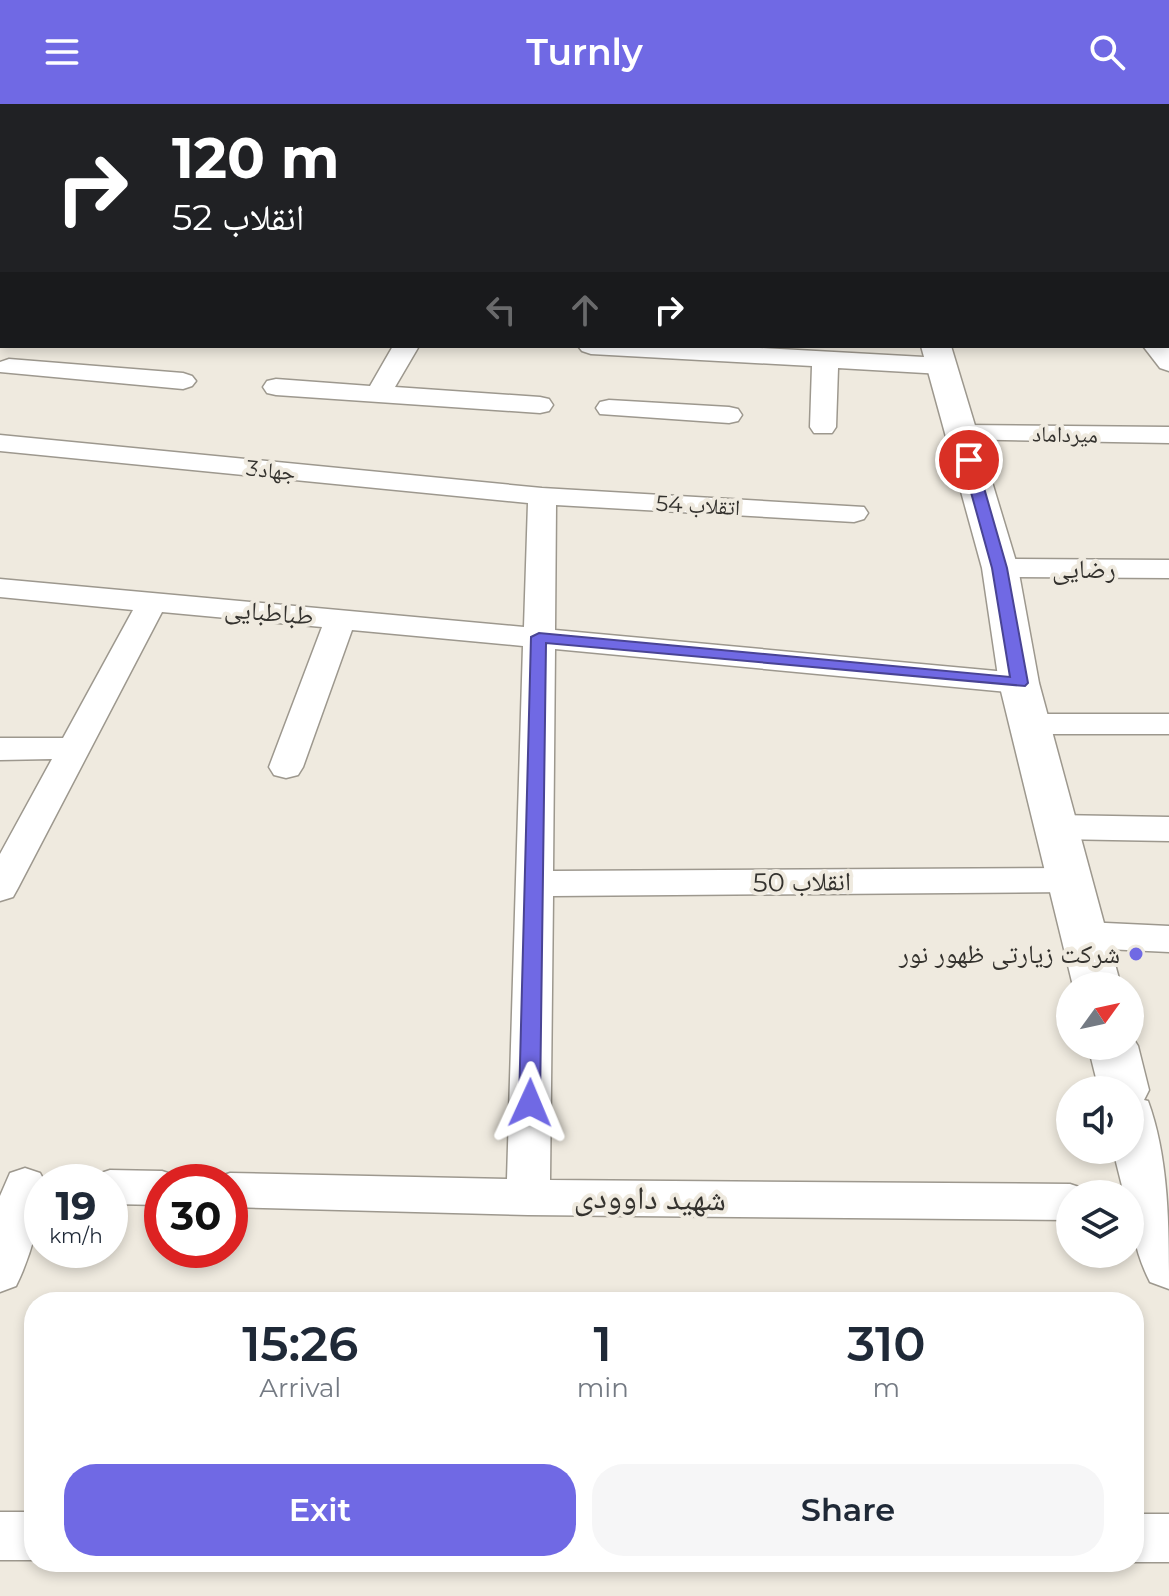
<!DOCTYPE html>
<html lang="en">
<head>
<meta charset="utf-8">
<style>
  :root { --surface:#fff; --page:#f6f6f7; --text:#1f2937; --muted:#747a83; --accent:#7069e4 }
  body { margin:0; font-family:Montserrat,"Noto Naskh Arabic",sans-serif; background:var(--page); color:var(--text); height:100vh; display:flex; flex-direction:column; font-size:30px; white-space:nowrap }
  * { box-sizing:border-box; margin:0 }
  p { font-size:26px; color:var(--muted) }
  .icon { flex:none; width:44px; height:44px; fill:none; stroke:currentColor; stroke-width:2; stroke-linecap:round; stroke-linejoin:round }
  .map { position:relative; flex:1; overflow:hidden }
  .drawer { position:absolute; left:24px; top:1188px; width:1120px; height:280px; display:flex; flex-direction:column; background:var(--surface); border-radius:32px; box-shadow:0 4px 12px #0003 }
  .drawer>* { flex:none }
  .guide { position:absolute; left:0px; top:0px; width:1170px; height:244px; box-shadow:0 4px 12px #0003; background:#202124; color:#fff; overflow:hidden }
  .needle { width:52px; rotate:57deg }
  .buttons { position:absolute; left:1056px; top:868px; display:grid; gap:16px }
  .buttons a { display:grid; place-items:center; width:88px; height:88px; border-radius:50%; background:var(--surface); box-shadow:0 4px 12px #0003; font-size:40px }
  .speed { position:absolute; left:24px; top:1060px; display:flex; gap:16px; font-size:40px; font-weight:700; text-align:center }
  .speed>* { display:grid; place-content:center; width:104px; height:104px; border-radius:50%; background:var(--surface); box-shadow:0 4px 12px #0003; line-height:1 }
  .speed small { font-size:20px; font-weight:400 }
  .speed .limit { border:12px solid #d22; background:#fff; color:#111 }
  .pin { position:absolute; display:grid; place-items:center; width:68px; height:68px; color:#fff; margin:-34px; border:4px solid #fff; border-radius:50%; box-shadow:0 2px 8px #0007 }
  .me { position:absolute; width:88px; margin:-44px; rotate:1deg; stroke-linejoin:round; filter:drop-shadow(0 0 6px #0008) }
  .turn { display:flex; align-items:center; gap:28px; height:168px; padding:0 40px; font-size:36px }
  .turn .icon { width:104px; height:104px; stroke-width:2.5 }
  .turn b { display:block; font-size:56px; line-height:68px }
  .lanes { display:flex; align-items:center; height:76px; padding:0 40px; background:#0003; justify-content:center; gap:40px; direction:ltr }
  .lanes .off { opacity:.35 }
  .eta { display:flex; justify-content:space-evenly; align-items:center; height:136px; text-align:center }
  .eta b { font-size:48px; font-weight:600; line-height:56px }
  .primary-button { display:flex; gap:16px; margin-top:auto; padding:16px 40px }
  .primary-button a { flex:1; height:92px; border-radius:32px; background:var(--accent); color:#fff; font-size:32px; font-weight:600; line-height:92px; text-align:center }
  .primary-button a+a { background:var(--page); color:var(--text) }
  header { display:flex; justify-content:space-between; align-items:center; height:104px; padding:0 40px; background:var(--accent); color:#fff; font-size:36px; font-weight:600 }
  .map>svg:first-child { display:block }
</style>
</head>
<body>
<header><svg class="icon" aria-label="menu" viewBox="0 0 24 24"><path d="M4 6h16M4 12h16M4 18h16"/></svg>Turnly<svg class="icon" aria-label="search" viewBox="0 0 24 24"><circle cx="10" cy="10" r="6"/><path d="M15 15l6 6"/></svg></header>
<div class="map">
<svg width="1169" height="1492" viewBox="0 0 1169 1492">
  <rect width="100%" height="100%" fill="#efeadf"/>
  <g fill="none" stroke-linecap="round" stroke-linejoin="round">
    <!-- street casing -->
    <g stroke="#9d988e" stroke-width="3">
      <g id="street">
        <rect x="1168" y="54" width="1" height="12"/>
        <rect x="0" y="72" width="2" height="13"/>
        <rect x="1168" y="98" width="1" height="14"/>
        <rect x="1168" y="138" width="1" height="14"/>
        <rect x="0" y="198" width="2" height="14"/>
        <path d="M 1168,241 L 1169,242 L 1169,267 L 1160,264 L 1143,242 Z"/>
        <path d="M 393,242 L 419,242 L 395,283 L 540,293 L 549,295 L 553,301 L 549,307 L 540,309 L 276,291 L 267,289 L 263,283 L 267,277 L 276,275 L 370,282 Z"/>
        <path d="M 578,242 L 724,242 L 942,254 L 951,257 L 955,262 L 951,267 L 942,270 L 838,264 L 836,323 L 832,329 L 814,329 L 810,323 L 812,262 L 591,250 L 582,247 Z"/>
        <path d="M 9,255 L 183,269 L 192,272 L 196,277 L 192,282 L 183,285 L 0,268 L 0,258 Z"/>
        <path d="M 609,296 L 729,303 L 738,305 L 742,311 L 738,317 L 729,319 L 600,310 L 596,304 L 600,298 Z"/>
        <path d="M 961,321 L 1169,323 L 1169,339 L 951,335 L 948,329 L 951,323 Z"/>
        <path d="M 0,331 L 542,384 L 864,403 L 868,409 L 864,415 L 854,418 L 556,401 L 555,526 L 1019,569 L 1030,572 L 1035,579 L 1030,586 L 1019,589 L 555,545 L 553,767 L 1070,764 L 1083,767 L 1088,776 L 1083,785 L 1070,788 L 553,792 L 550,1076 L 1070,1080 L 1085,1085 L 1088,1090 L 1070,1090 L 1070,1116 L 528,1111 L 230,1103 L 230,1078 L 212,1078 L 215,1074 L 230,1069 L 507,1075 L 523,542 L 352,526 L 303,663 L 298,671 L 286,674 L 274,671 L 269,663 L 322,523 L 162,508 L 18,784 L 13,793 L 0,797 L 0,750 L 52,655 L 0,656 L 0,634 L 63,634 L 133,506 L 0,493 L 0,475 L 524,523 L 528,399 L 0,347 Z"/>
        <path d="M 1000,455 L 1169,456 L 1169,474 L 1000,473 L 989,470 L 985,464 L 989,458 Z"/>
        <path d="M 1030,610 L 1169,610 L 1169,630 L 1030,630 L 1018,627 L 1013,620 L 1018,613 Z"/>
        <path d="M 1056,711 L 1169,713 L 1169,737 L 1056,735 L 1043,731 L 1038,723 L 1043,715 Z"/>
        <path d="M 1085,818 L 1169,822 L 1169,848 L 1085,844 L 1072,840 L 1066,831 L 1072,822 Z"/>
        <path d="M 25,1064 L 40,1069 L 45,1078 L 42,1078 C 42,1112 31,1152 16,1182 L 0,1188 L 0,1092 L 10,1069 Z"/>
        <path d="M 110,1066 L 162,1067 L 177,1072 L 181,1078 L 162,1078 L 162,1101 L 110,1100 L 110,1078 L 91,1078 L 95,1071 Z"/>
        <rect x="0" y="1408" width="34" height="48"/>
        <rect x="1134" y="1410" width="35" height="48"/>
      </g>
    </g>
    <!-- secondary casing -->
    <g stroke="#9d988e" stroke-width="3">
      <g id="secondary">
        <rect x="855" y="0" width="24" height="2"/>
        <path d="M 921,242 L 951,242 L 1018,464 L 1039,579 L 1121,882 L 1073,882 L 999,579 L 982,464 Z"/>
        <path d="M 1130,929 L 1138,942 L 1149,986 L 1144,996 L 1148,997 C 1169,1054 1169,1123 1169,1185 L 1150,1178 C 1136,1151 1130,1121 1130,1090 L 1124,1090 L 1113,1046 L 1130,1046 L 1130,986 L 1099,986 L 1088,942 L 1130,942 Z"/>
      </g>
    </g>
    <!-- street -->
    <use href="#street" fill="#fff" fill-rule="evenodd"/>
    <!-- secondary -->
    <use href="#secondary" fill="#fff" fill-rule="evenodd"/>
  </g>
  <!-- route -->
  <path fill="#7069e4" stroke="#494494" stroke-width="2" d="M 969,352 L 976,356 L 1007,464 L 1028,579 L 1025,582 L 546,539 L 540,999 L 537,1005 L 522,1005 L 519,999 L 531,533 L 539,529 L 1010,573 L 992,464 L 962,356 Z"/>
  <!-- markers -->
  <circle fill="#7069e4" stroke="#efeadf" stroke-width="3" cx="1136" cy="850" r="8"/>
  <g text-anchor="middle" stroke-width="8" stroke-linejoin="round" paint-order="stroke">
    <!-- far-street labels -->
    <g font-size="22" fill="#34322e" stroke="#efeadf">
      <text transform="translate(1065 330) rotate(1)" y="8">میرداماد</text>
      <text transform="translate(271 366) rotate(6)" y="8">جهاد3</text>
      <text transform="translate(698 401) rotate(3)" y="8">اتقلاب 54</text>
    </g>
    <!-- street labels -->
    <g font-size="26" fill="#34322e" stroke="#efeadf">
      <text x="1084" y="474">رضایی</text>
      <text transform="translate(269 508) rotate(5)" y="9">طباطبایی</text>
      <text transform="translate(802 778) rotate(-1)" y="9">انقلاب 50</text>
    </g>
    <!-- poi labels -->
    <g font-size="26" fill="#34322e" stroke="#efeadf" text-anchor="end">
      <text x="1120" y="859">شرکت زیارتی ظهور نور</text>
    </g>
    <!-- near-street labels -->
    <g font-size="32" fill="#34322e" stroke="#efeadf">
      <text transform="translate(650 1094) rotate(1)" y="11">شهید داوودی</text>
    </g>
  </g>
</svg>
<div class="buttons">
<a><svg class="needle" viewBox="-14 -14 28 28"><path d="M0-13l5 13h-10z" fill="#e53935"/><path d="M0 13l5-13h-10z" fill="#747a83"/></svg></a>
<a><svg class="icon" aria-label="sound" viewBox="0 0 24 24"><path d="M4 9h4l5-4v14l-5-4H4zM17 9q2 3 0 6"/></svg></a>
<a><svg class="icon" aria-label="layers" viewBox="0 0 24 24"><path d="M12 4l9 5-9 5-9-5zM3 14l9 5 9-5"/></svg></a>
</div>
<div class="speed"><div>19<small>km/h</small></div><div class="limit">30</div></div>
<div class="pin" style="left:969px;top:356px;background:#d93025"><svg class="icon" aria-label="arrive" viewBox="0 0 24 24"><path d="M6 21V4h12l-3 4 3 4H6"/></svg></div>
<svg class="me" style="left:530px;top:999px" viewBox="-20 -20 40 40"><path d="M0-17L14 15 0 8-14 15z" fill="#7069e4" stroke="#fff" stroke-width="4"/></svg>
<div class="guide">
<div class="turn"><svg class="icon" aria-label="right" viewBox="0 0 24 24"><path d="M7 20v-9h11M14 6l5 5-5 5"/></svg><div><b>120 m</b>انقلاب 52</div></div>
<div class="lanes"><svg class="icon off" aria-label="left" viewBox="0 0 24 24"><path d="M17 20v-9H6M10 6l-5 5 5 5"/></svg><svg class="icon off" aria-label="ahead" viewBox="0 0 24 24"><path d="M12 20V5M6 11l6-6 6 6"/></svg><svg class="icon" aria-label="right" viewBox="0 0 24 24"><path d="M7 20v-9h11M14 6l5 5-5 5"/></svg></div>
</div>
<section class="drawer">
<div class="eta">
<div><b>15:26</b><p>Arrival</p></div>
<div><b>1</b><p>min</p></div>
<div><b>310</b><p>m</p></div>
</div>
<div class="primary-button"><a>Exit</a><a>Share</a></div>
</section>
</div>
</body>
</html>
